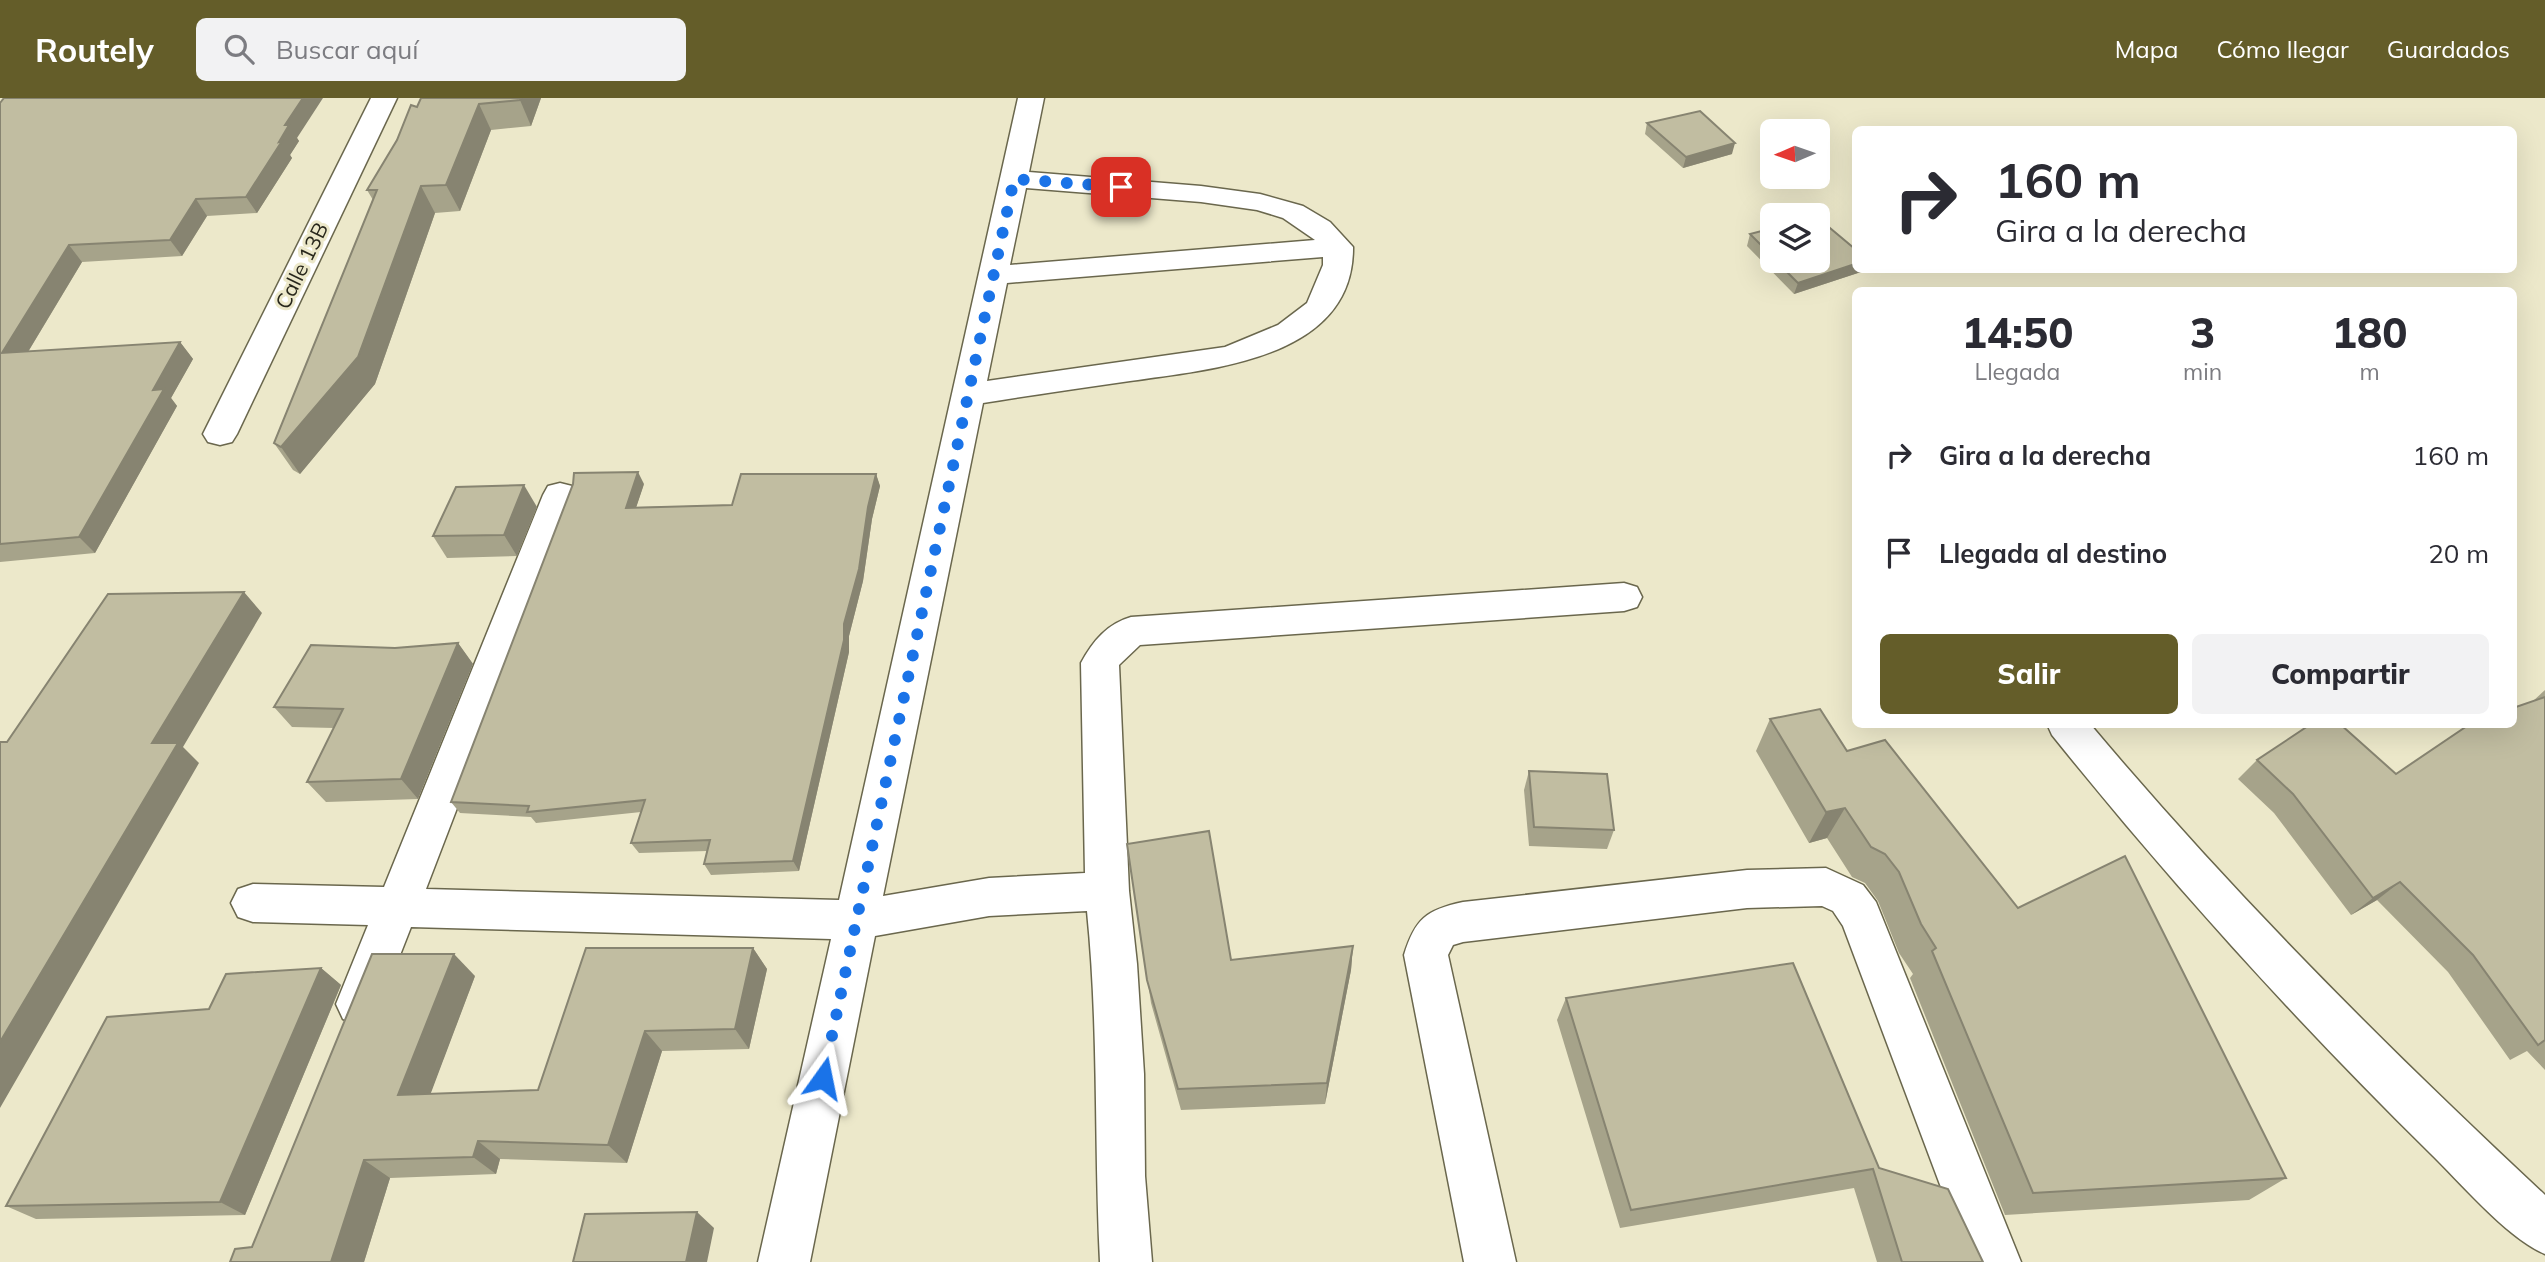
<!DOCTYPE html>
<html lang="es">
<head>
<meta charset="utf-8">
<style>
  :root { --surface:#fff; --page:#f2f2f3; --text:#2b2b33; --muted:#7c7c81; --accent:#645d29 }
  body { margin:0; font-family:Mulish,sans-serif; background:var(--page); color:var(--text); height:100vh; display:flex; flex-direction:column; font-size:26px; white-space:nowrap }
  * { box-sizing:border-box; margin:0 }
  p { font-size:23px; color:var(--muted) }
  .icon { flex:none; width:38px; height:38px; fill:none; stroke:currentColor; stroke-width:2; stroke-linecap:round; stroke-linejoin:round }
  .map { position:relative; flex:1; overflow:hidden }
  .details { position:absolute; left:1852px; top:189px; width:665px; height:441px; display:flex; flex-direction:column; background:var(--surface); border-radius:10px; box-shadow:0 7px 28px #0002 }
  .details>* { flex:none }
  .hud { position:absolute; left:1852px; top:28px; width:665px; height:147px; border-radius:10px; box-shadow:0 7px 28px #0002; background:#fff; color:var(--text); overflow:hidden }
  .needle { width:46px; rotate:268deg }
  .controls { position:absolute; left:1760px; top:21px; display:grid; gap:14px }
  .controls a { display:grid; place-items:center; width:70px; height:70px; border-radius:10px; background:var(--surface); box-shadow:0 7px 28px #0002; font-size:35px }
  .pin { position:absolute; display:grid; place-items:center; width:60px; height:60px; color:#fff; margin:-30px; border-radius:14px; box-shadow:0 4px 10px #0006 }
  .me { position:absolute; width:77px; margin:-38px; rotate:12deg; stroke-linejoin:round; filter:drop-shadow(0 0 5px #0008) }
  .turn { display:flex; align-items:center; gap:24px; height:147px; padding:0 28px; font-size:32px }
  .turn .icon { width:91px; height:91px; stroke-width:2.5 }
  .turn b { display:block; font-size:49px; line-height:60px }
  .eta { display:flex; justify-content:space-evenly; align-items:center; height:119px; text-align:center }
  .eta b { font-size:42px; font-weight:800; line-height:49px }
  .primary-button { display:flex; gap:14px; margin-top:auto; padding:14px 28px }
  .primary-button a { flex:1; height:80px; border-radius:10px; background:var(--accent); color:#fff; font-size:28px; font-weight:800; line-height:80px; text-align:center }
  .primary-button a+a { background:var(--page); color:var(--text) }
  ul { padding:0; list-style:none }
  li { display:flex; align-items:center; gap:21px; height:98px; padding:0 28px }
  li div { flex:1 }
  li b { display:block; font-size:26px }
  li em { font-style:normal }
  header { display:flex; align-items:center; gap:42px; box-sizing:border-box; height:98px; padding:0 35px; background:var(--accent); color:#fff }
  header strong { font-size:33px }
  nav { display:flex; gap:38px; margin-inline-start:auto; font-size:24px }
  .search { width:490px; height:63px; background:var(--page); display:flex; align-items:center; gap:18px; box-sizing:border-box; padding:0 24px; border-radius:10px; color:var(--muted); font-size:26px }
  .map>svg:first-child { display:block }
</style>
</head>
<body>
<header>
<strong>Routely</strong>
<div class="search"><svg class="icon" aria-label="search" viewBox="0 0 24 24"><circle cx="10" cy="10" r="6"/><path d="M15 15l6 6"/></svg>Buscar aquí</div>
<nav><a>Mapa</a><a>Cómo llegar</a><a>Guardados</a></nav>
</header>
<div class="map">
<svg width="2545" height="1164" viewBox="0 0 2545 1164">
  <rect width="100%" height="100%" fill="#ece8ca"/>
  <g fill="none" stroke-linecap="round" stroke-linejoin="round">
    <!-- street casing -->
    <g stroke="#6a674d" stroke-width="3">
      <g id="street">
        <path d="M 371,0 L 397,0 L 237,336 L 232,344 L 220,347 L 208,344 L 203,336 Z"/>
        <path d="M 1018,0 L 1044,0 L 1029,74 L 1201,88 L 1260,96 L 1303,108 L 1330,124 L 1353,149 C 1354,261 1212,271 1130,283 C 1081,290 1032,297 983,305 L 883,798 L 989,780 L 1085,775 L 1081,565 C 1093,543 1107,526 1131,519 L 1624,485 L 1637,489 L 1642,499 L 1637,509 L 1624,513 L 1140,547 L 1119,567 L 1129,793 L 1137,866 L 1144,976 L 1145,1078 L 1152,1164 L 1100,1164 C 1094,1047 1099,930 1087,813 L 989,818 L 875,838 L 810,1164 L 758,1164 L 831,841 L 411,829 L 375,921 L 359,927 L 343,921 L 336,906 L 368,827 L 253,824 L 238,819 L 231,805 L 238,791 L 253,786 L 384,789 L 543,397 L 548,388 L 560,385 L 572,388 L 577,397 L 426,791 L 839,802 ZM 1026,90 L 1201,104 L 1257,112 L 1283,120 L 1315,142 L 1010,167 ZM 1323,159 L 1323,167 L 1307,205 L 1278,227 L 1225,249 L 987,283 L 1007,185 Z"/>
        <path d="M 2047,626 L 2090,626 C 2231,794 2385,948 2545,1097 L 2545,1156 C 2507,1140 2461,1085 2430,1055 C 2296,923 2170,784 2052,637 Z"/>
        <path d="M 1826,770 L 1863,787 L 1876,804 L 2021,1164 L 1969,1164 L 1843,828 L 1833,813 L 1822,808 L 1747,810 L 1463,844 L 1453,847 L 1448,857 L 1516,1164 L 1464,1164 L 1404,857 C 1415,821 1426,812 1463,804 L 1747,772 Z"/>
      </g>
    </g>
    <!-- street -->
    <use href="#street" fill="#fff" fill-rule="evenodd"/>
  </g>
  <!-- wall -->
  <g fill="#a6a38a">
    <path d="M 541,0 L 531,28 L 491,32 L 460,113 L 435,115 L 375,286 L 300,376 L 293,372 L 274,345 L 373,102 L 367,92 L 417,9 Z"/>
    <path d="M 0,5 L 297,40 L 299,43 L 290,57 L 292,60 L 257,115 L 207,118 L 182,158 L 82,164 L 28,254 L 180,244 L 193,261 L 171,300 L 177,308 L 95,455 L 0,464 Z"/>
    <path d="M 1647,25 L 1732,56 L 1683,70 L 1645,36 Z"/>
    <path d="M 1773,130 L 1773,163 L 1818,163 L 1864,173 L 1794,196 L 1747,148 L 1750,136 Z"/>
    <path d="M 876,376 L 880,388 L 872,421 L 863,483 L 849,538 L 849,554 L 799,773 L 711,777 L 704,766 L 707,753 L 639,755 L 631,745 L 641,714 L 536,725 L 531,719 L 460,715 L 451,704 L 644,386 L 636,409 L 732,407 Z"/>
    <path d="M 537,409 L 517,458 L 447,460 L 433,438 Z"/>
    <path d="M 458,545 L 473,566 L 418,701 L 326,704 L 307,684 L 334,630 L 292,629 L 274,609 L 395,550 Z"/>
    <path d="M 2545,592 L 2545,972 L 2527,953 L 2510,962 L 2448,874 L 2377,802 L 2351,817 L 2274,715 L 2238,681 L 2257,662 L 2396,676 L 2532,604 Z"/>
    <path d="M 1770,621 L 1847,653 L 2018,810 L 2286,1080 L 2249,1102 L 2005,1117 L 1910,880 L 1913,876 L 1899,855 L 1878,803 L 1865,785 L 1852,779 L 1827,740 L 1809,745 L 1756,653 Z"/>
    <path d="M 1529,673 L 1614,732 L 1607,751 L 1529,748 L 1524,692 Z"/>
    <path d="M 1127,746 L 1231,862 L 1353,848 L 1351,872 L 1325,1006 L 1181,1012 L 1151,905 Z"/>
    <path d="M 753,850 L 767,871 L 749,951 L 662,953 L 627,1065 L 500,1061 L 496,1076 L 390,1080 L 364,1164 L 252,1149 L 475,878 L 430,996 L 538,992 Z"/>
    <path d="M 321,870 L 341,887 L 245,1117 L 36,1121 L 6,1108 L 209,911 Z"/>
    <path d="M 1566,900 L 1879,1070 L 1983,1164 L 1877,1164 L 1854,1090 L 1620,1130 L 1557,922 Z"/>
  </g>
  <!-- shaded-wall -->
  <g fill="#878471">
    <path d="M 303,0 L 323,0 L 297,40 L 299,43 L 290,57 L 292,60 L 257,115 L 246,99 L 279,44 L 285,27 Z"/>
    <path d="M 521,0 L 541,0 L 531,28 L 520,2 Z"/>
    <path d="M 479,6 L 491,32 L 460,113 L 446,87 Z"/>
    <path d="M 1735,45 L 1732,56 L 1683,70 L 1686,59 Z"/>
    <path d="M 421,88 L 435,115 L 375,286 L 300,376 L 281,349 Z"/>
    <path d="M 196,101 L 207,118 L 182,158 L 170,142 Z"/>
    <path d="M 69,147 L 82,164 L 17,272 L 2,255 Z"/>
    <path d="M 1855,166 L 1855,172 L 1865,172 L 1864,173 L 1794,196 L 1798,185 Z"/>
    <path d="M 180,244 L 193,261 L 171,300 L 177,308 L 95,455 L 79,439 L 153,292 Z"/>
    <path d="M 638,374 L 644,386 L 632,422 L 626,410 Z"/>
    <path d="M 876,376 L 880,388 L 872,421 L 863,483 L 849,538 L 849,554 L 799,773 L 793,763 L 844,526 L 868,409 Z"/>
    <path d="M 524,387 L 537,409 L 517,458 L 504,437 Z"/>
    <path d="M 244,494 L 262,515 L 183,649 L 199,665 L 0,1010 L 0,944 L 152,645 Z"/>
    <path d="M 458,545 L 473,566 L 418,701 L 401,681 Z"/>
    <path d="M 1845,710 L 1827,740 L 1809,745 L 1826,714 Z"/>
    <path d="M 2400,784 L 2377,802 L 2351,817 L 2373,800 Z"/>
    <path d="M 1353,848 L 1351,872 L 1325,1006 L 1327,985 Z"/>
    <path d="M 753,850 L 767,871 L 749,951 L 735,931 Z"/>
    <path d="M 454,856 L 475,878 L 423,1016 L 398,997 Z"/>
    <path d="M 321,870 L 341,887 L 245,1117 L 220,1104 Z"/>
    <path d="M 645,933 L 662,953 L 627,1065 L 608,1047 Z"/>
    <path d="M 478,1043 L 500,1061 L 496,1076 L 473,1059 Z"/>
    <path d="M 364,1062 L 390,1080 L 364,1164 L 331,1164 Z"/>
    <path d="M 697,1114 L 714,1130 L 707,1164 L 686,1164 Z"/>
  </g>
  <!-- building -->
  <g fill="#c1bda1" stroke="#878471" stroke-width="2">
    <path d="M 4,0 L 303,0 L 285,27 L 289,27 L 279,44 L 282,43 L 246,99 L 196,101 L 170,142 L 69,147 L 2,255 L 180,244 L 153,292 L 164,291 L 79,439 L 0,446 L 0,5 Z"/>
    <path d="M 421,0 L 521,0 L 520,2 L 479,6 L 446,87 L 421,88 L 358,259 L 281,349 L 274,345 L 377,92 L 367,92 L 397,42 L 411,7 L 417,9 Z"/>
    <path d="M 1700,13 L 1735,45 L 1686,59 L 1647,25 Z"/>
    <path d="M 1818,120 L 1855,151 L 1855,166 L 1798,185 L 1776,163 L 1818,163 Z"/>
    <path d="M 1773,130 L 1773,159 L 1750,136 Z"/>
    <path d="M 638,374 L 626,410 L 732,407 L 741,376 L 876,376 L 868,409 L 859,471 L 844,526 L 844,542 L 793,763 L 704,766 L 710,742 L 631,745 L 645,702 L 527,714 L 529,708 L 451,704 L 573,386 L 574,375 Z"/>
    <path d="M 524,387 L 504,437 L 433,438 L 456,389 Z"/>
    <path d="M 244,494 L 152,645 L 178,645 L 0,944 L 0,644 L 7,644 L 108,496 Z"/>
    <path d="M 458,545 L 401,681 L 307,684 L 343,611 L 274,609 L 311,547 L 395,550 Z"/>
    <path d="M 2545,599 L 2545,942 L 2538,947 L 2473,857 L 2400,784 L 2373,800 L 2293,696 L 2257,662 L 2311,626 L 2340,626 L 2396,676 L 2470,626 L 2513,626 L 2513,610 Z"/>
    <path d="M 1820,611 L 1847,653 L 1885,642 L 2018,810 L 2125,758 L 2286,1080 L 2033,1095 L 1932,853 L 1936,850 L 1921,826 L 1899,774 L 1885,756 L 1871,749 L 1845,710 L 1826,714 L 1770,621 Z"/>
    <path d="M 1529,673 L 1607,676 L 1614,732 L 1534,729 Z"/>
    <path d="M 1209,733 L 1231,862 L 1353,848 L 1327,985 L 1178,991 L 1147,882 L 1127,746 Z"/>
    <path d="M 586,850 L 753,850 L 735,931 L 645,933 L 608,1047 L 478,1043 L 473,1059 L 364,1062 L 331,1164 L 230,1164 L 235,1151 L 252,1149 L 372,856 L 454,856 L 398,997 L 538,992 Z"/>
    <path d="M 1793,865 L 1879,1070 L 1948,1091 L 1983,1164 L 1902,1164 L 1873,1071 L 1631,1112 L 1566,900 Z"/>
    <path d="M 321,870 L 220,1104 L 6,1108 L 107,919 L 209,911 L 226,876 Z"/>
    <path d="M 697,1114 L 686,1164 L 573,1164 L 585,1116 Z"/>
  </g>
  <g fill="none" stroke-linecap="round" stroke-linejoin="round">
    <!-- route -->
    <path stroke="#1a73e8" stroke-width="12" stroke-dasharray="0 21.6" d="M 823,980 L 1014,81 L 1121,89"/>
  </g>
  <g text-anchor="middle" stroke-width="6" stroke-linejoin="round" paint-order="stroke">
    <!-- far-street labels -->
    <g font-size="21" fill="#28271c" stroke="#ece8ca">
      <text transform="translate(302 168) rotate(-64)" y="7">Calle 13B</text>
    </g>
  </g>
</svg>
<div class="controls">
<a><svg class="needle" viewBox="-14 -14 28 28"><path d="M0-13l5 13h-10z" fill="#e53935"/><path d="M0 13l5-13h-10z" fill="#7c7c81"/></svg></a>
<a><svg class="icon" aria-label="layers" viewBox="0 0 24 24"><path d="M12 4l9 5-9 5-9-5zM3 14l9 5 9-5"/></svg></a>
</div>
<div class="pin" style="left:1121px;top:89px;background:#d93025"><svg class="icon" aria-label="arrive" viewBox="0 0 24 24"><path d="M6 21V4h12l-3 4 3 4H6"/></svg></div>
<svg class="me" style="left:823px;top:980px" viewBox="-20 -20 40 40"><path d="M0-17L14 15 0 8-14 15z" fill="#1a73e8" stroke="#fff" stroke-width="4"/></svg>
<div class="hud">
<div class="turn"><svg class="icon" aria-label="right" viewBox="0 0 24 24"><path d="M7 20v-9h11M14 6l5 5-5 5"/></svg><div><b>160 m</b>Gira a la derecha</div></div>
</div>
<section class="details">
<div class="eta">
<div><b>14:50</b><p>Llegada</p></div>
<div><b>3</b><p>min</p></div>
<div><b>180</b><p>m</p></div>
</div>
<ul>
<li><svg class="icon" aria-label="right" viewBox="0 0 24 24"><path d="M7 20v-9h11M14 6l5 5-5 5"/></svg><div><b>Gira a la derecha</b></div><em>160 m</em></li>
<li><svg class="icon" aria-label="arrive" viewBox="0 0 24 24"><path d="M6 21V4h12l-3 4 3 4H6"/></svg><div><b>Llegada al destino</b></div><em>20 m</em></li>
</ul>
<div class="primary-button"><a>Salir</a><a>Compartir</a></div>
</section>
</div>
</body>
</html>
